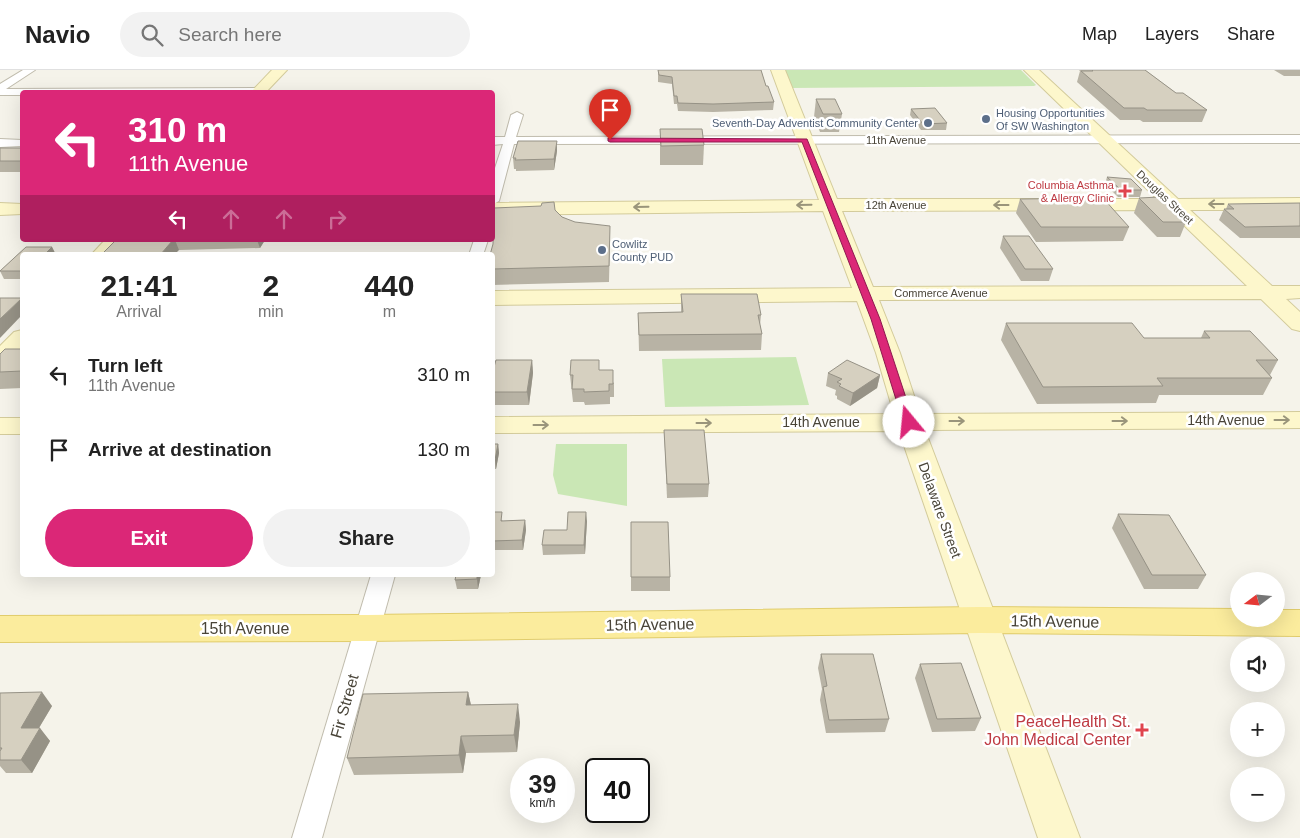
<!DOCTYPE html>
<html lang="en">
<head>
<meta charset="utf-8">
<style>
  :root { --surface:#fff; --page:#f2f2f2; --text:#222; --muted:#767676; --line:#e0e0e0; --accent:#db2777 }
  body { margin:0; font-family:Helvetica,sans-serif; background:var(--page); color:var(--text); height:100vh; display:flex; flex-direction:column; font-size:19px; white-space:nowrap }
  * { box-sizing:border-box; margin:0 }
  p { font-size:16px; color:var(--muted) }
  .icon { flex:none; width:28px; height:28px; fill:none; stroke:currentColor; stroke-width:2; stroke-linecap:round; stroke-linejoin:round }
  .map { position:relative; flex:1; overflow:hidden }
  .drawer { position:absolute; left:20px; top:182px; width:475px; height:325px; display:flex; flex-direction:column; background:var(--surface); border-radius:5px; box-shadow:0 5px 20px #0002 }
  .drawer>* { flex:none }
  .hud { position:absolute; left:20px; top:20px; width:475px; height:152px; border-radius:5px; box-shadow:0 5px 20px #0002; background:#db2777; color:#fff; overflow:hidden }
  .needle { width:32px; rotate:254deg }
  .tools { position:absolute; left:1230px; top:502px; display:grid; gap:10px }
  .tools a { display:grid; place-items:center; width:55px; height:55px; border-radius:50%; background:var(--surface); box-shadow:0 5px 20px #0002; font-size:25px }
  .speed { position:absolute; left:510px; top:688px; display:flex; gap:10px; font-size:25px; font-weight:700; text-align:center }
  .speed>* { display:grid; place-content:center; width:65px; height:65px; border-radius:50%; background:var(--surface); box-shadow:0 5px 20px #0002; line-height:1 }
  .speed small { font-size:12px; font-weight:400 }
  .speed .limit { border:2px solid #111; border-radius:8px; background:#fff; color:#111 }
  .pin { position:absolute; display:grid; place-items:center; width:42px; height:42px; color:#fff; margin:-51px -21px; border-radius:50% 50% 50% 0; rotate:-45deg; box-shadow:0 0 5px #0007 }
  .pin .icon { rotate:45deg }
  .me { position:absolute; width:55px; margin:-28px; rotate:343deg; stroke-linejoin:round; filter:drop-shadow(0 0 4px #0008) }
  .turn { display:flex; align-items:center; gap:18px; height:105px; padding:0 25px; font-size:22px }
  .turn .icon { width:65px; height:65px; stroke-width:2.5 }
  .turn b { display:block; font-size:35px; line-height:42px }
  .lanes { display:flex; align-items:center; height:48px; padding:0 25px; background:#0003; justify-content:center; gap:25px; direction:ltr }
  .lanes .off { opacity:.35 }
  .eta { display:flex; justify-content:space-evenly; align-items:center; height:85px; text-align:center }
  .eta b { font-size:30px; font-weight:600; line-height:35px }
  .action { display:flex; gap:10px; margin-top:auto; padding:10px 25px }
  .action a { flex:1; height:58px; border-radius:30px; background:var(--accent); color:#fff; font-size:20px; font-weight:600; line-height:58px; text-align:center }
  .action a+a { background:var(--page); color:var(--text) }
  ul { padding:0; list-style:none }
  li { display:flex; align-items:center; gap:15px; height:75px; padding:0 25px }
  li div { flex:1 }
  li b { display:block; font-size:19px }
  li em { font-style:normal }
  header { display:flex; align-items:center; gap:30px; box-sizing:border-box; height:70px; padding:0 25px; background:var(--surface); border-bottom:1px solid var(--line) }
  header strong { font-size:24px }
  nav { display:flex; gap:28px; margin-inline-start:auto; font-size:18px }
  .search { width:350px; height:45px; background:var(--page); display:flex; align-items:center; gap:12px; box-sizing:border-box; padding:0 18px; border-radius:28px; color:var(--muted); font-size:19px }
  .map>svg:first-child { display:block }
</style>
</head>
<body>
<header>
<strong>Navio</strong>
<div class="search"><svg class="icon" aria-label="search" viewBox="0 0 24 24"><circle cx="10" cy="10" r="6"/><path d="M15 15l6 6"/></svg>Search here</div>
<nav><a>Map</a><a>Layers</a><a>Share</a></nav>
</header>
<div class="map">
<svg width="1300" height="768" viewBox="0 0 1300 768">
  <rect width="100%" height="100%" fill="#f5f3ea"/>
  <!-- green -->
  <g fill="#cae7b5">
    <path d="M 785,0 L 1021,0 L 1036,15 L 1034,16 L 791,18 Z"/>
    <path d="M 796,287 L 809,335 L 665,337 L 662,289 Z"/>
    <path d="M 556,374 L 627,374 L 627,436 L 558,424 L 553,405 Z"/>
  </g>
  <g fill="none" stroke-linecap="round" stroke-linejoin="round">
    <!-- street casing -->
    <g stroke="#c0bcad" stroke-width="2">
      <g id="street">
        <path d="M 23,0 L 35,0 L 6,19 L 259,18 L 264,21 L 22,22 L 22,25 L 0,25 L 0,14 Z"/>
        <path d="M 517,42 L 523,45 L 516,67 L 1300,65 L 1300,73 L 514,74 L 499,131 L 492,135 L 492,107 L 503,74 L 492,75 L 492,67 L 505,67 L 511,45 Z"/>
        <path d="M 0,69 L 22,70 L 22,76 L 0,77 Z"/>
        <path d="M 474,170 L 488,170 L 483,185 L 469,185 Z"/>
        <path d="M 371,505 L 395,505 L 322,768 L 292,768 Z"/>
      </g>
    </g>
    <!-- secondary casing -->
    <g stroke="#d3cb9b" stroke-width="2">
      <g id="secondary">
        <path d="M 272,0 L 287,0 L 266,22 L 251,22 Z"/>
        <path d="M 771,0 L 785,0 L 837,129 L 1157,129 L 1024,0 L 1039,0 L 1178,129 L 1300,128 L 1300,140 L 1190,140 L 1272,216 L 1300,216 L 1300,228 L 1286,229 L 1300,242 L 1300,261 L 1292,259 L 1261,229 L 879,230 L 900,283 L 920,344 L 1300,342 L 1300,358 L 925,360 L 1080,768 L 1038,768 L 899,361 L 492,363 L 492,347 L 894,344 L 876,283 L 857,231 L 492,235 L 492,221 L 852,218 L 823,141 L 492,145 L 492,133 L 819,130 ZM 1168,140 L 1247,216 L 873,217 L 842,141 Z"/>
        <path d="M 0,133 L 22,134 L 22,144 L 0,145 Z"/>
        <path d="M 105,170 L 126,170 L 112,185 L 91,185 Z"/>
        <path d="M 22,260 L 22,280 L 9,295 L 0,297 L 0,276 L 14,262 Z"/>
        <rect x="0" y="348" width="22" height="16"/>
      </g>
    </g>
    <!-- primary casing -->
    <g stroke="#e0cc6c" stroke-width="2">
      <path id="primary" d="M 979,537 L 1239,539 L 1239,549 L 1276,549 L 1276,540 L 1300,540 L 1300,566 L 979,563 L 367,571 L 0,572 L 0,546 L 367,545 Z"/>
    </g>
    <!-- street -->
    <use href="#street" fill="#fff" fill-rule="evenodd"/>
    <!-- secondary -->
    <use href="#secondary" fill="#fdf7cc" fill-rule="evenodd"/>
    <!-- primary -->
    <use href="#primary" fill="#fbec9d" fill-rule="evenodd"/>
  </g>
  <!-- wall -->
  <g fill="#b8b3a5">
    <path d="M 658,0 L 761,0 L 766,16 L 774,32 L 773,40 L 713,42 L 678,41 L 677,34 L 674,34 L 672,14 L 658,12 Z"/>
    <path d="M 1079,0 L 1145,0 L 1176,23 L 1207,40 L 1202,52 L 1143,52 L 1140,50 L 1120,50 L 1077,12 L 1080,1 Z"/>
    <path d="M 1274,0 L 1300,0 L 1300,6 L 1284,6 Z"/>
    <path d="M 816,29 L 842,44 L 839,62 L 820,62 L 814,47 Z"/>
    <path d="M 911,39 L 947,53 L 946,60 L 921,60 L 910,45 Z"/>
    <path d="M 660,59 L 704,75 L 703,95 L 660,95 Z"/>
    <rect x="0" y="78" width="22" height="24"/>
    <path d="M 557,81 L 554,100 L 516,101 L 516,99 L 514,99 L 513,88 Z"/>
    <path d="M 1107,107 L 1142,120 L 1140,127 L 1118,127 L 1105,114 Z"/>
    <path d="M 1139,128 L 1186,152 L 1180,167 L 1157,167 L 1134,143 Z"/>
    <path d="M 1020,129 L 1129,157 L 1123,171 L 1036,172 L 1016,143 Z"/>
    <path d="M 1300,133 L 1300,168 L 1240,168 L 1219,150 L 1224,139 L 1226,139 L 1228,134 Z"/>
    <path d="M 555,140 L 562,147 L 610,171 L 609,212 L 492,215 L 492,185 Z"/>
    <path d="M 1003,166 L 1053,199 L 1049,211 L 1021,211 L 1000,178 Z"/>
    <path d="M 116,170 L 265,170 L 260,178 L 179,180 Z"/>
    <path d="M 26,177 L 52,177 L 56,185 L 22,185 L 22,209 L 4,209 L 0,201 Z"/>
    <path d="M 681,224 L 761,245 L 760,255 L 762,264 L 761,280 L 639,281 L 638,243 L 681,242 Z"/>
    <path d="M 1006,253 L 1144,268 L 1201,268 L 1204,261 L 1278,290 L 1270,305 L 1272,308 L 1263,325 L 1159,325 L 1156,333 L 1037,334 L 1001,270 Z"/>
    <path d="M 22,279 L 22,318 L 0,319 L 0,284 Z"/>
    <path d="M 532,290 L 533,303 L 529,335 L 492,335 L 492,304 Z"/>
    <path d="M 600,300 L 614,313 L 614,327 L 610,327 L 610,334 L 585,335 L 584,332 L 573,332 L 570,305 Z"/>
    <path d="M 828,303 L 880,305 L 877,318 L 850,336 L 837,329 L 837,326 L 835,325 L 836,320 L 826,316 Z"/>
    <path d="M 664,360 L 709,414 L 708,427 L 667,428 Z"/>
    <path d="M 492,374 L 498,374 L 499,383 L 496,399 L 492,399 Z"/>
    <path d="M 492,442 L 503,451 L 525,450 L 526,460 L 523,480 L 492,480 Z"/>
    <path d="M 1118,444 L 1206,505 L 1198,519 L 1144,519 L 1112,458 Z"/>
    <path d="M 587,451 L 585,484 L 543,485 L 542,475 L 567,460 Z"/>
    <path d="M 456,505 L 481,505 L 478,519 L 457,519 L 455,510 Z"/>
    <rect x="631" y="507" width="39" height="14"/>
    <path d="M 821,584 L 889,649 L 885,662 L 826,663 L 820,630 L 822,619 L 818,598 Z"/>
    <path d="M 920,594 L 981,648 L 975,661 L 932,662 L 915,608 Z"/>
    <path d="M 468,622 L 471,635 L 520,652 L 517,682 L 466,683 L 463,703 L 354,705 L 347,688 Z"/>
    <path d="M 0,623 L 52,636 L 39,658 L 50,671 L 32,703 L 6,703 L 0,696 Z"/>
  </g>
  <!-- shaded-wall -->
  <g fill="#969286">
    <path d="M 557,71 L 557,81 L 554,100 L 554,89 Z"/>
    <path d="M 173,170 L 175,170 L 179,180 L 174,185 L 160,185 Z"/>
    <path d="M 257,170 L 265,170 L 260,178 Z"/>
    <path d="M 52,177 L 56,185 L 44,185 Z"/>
    <path d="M 22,228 L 22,245 L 0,268 L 0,249 Z"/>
    <path d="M 532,290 L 533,303 L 529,335 L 527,322 Z"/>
    <path d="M 880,305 L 877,318 L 850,336 L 853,323 Z"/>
    <path d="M 498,374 L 499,383 L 496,399 L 495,390 Z"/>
    <path d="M 586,442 L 587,451 L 585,484 L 584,475 Z"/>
    <path d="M 525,450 L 526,460 L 523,480 L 522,470 Z"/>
    <path d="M 477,505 L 481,505 L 478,519 L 477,509 Z"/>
    <path d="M 42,622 L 52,636 L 31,671 L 21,658 Z"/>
    <path d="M 468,622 L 472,640 L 466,635 Z"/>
    <path d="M 518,634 L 520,652 L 517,682 L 514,665 Z"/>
    <path d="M 40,658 L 50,671 L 32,703 L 21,690 Z"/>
    <path d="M 461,666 L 466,683 L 463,703 L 459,685 Z"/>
  </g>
  <!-- building -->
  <g fill="#d6d0c0" stroke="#969286">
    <path d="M 658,0 L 761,0 L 766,16 L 768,16 L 774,32 L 713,34 L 678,33 L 677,26 L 674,26 L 672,7 L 659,5 Z"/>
    <path d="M 1092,0 L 1145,0 L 1176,23 L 1183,23 L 1207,40 L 1147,40 L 1144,38 L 1124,38 L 1081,1 L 1093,1 Z"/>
    <path d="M 816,29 L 835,29 L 842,44 L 823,44 Z"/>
    <path d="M 935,38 L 947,53 L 923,54 L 911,39 Z"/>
    <path d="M 660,59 L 702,59 L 704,75 L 661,76 Z"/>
    <path d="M 518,71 L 557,71 L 554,89 L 515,90 L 516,88 L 513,88 Z"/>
    <rect x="0" y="78" width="22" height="13"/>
    <path d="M 1107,107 L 1131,109 L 1142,120 L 1121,120 Z"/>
    <path d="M 1160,127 L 1186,152 L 1163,152 L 1139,128 Z"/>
    <path d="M 1103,128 L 1129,157 L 1041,157 L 1020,129 Z"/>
    <path d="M 554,132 L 555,140 L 562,147 L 575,152 L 610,156 L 609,196 L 492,199 L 492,185 L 490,185 L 493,174 L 494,138 L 541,136 L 542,133 Z"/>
    <path d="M 1300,133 L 1300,156 L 1245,157 L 1224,139 L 1234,139 L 1228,134 Z"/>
    <path d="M 1003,166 L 1029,166 L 1053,199 L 1025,199 Z"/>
    <path d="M 116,170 L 173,170 L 160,185 L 101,185 Z"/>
    <path d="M 26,177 L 52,177 L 44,185 L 22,185 L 22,201 L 0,201 Z"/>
    <path d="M 681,224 L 757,224 L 761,245 L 758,245 L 762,264 L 639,265 L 638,243 L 683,242 Z"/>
    <path d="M 0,228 L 22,228 L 0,249 Z"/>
    <path d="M 1006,253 L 1132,253 L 1144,268 L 1210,268 L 1204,261 L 1250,261 L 1278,290 L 1256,290 L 1272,308 L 1157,308 L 1163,316 L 1043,317 Z"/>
    <path d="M 5,279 L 22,279 L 22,301 L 0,302 L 0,284 Z"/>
    <path d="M 496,290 L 532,290 L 527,322 L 492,322 L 492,304 Z"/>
    <path d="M 571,290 L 599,290 L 599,300 L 613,300 L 613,314 L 609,314 L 609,321 L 584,322 L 584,319 L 572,319 L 573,305 L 570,305 Z"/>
    <path d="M 847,290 L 880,305 L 853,323 L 839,316 L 841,314 L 837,312 L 842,309 L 828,303 Z"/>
    <path d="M 664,360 L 704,360 L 709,414 L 667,414 Z"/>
    <path d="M 492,374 L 498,374 L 495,390 L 492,390 Z"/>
    <path d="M 492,442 L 502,442 L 501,451 L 525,450 L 522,470 L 492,471 Z"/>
    <path d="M 568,442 L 586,442 L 584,475 L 542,475 L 544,460 L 567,460 Z"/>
    <path d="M 1118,444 L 1169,445 L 1206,505 L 1152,505 Z"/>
    <path d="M 631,452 L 668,452 L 670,507 L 631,507 Z"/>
    <path d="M 456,505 L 477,505 L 477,509 L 455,510 Z"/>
    <path d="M 821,584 L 873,584 L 889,649 L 829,650 L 823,617 L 827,616 Z"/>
    <path d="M 961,593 L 981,648 L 937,649 L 920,594 Z"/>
    <path d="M 42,622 L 21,658 L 40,658 L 21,690 L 0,690 L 0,681 L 2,678 L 0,678 L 0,623 Z"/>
    <path d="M 468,622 L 466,635 L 518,634 L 514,665 L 461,666 L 459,685 L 347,688 L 363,624 Z"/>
  </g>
  <!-- one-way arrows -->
  <defs><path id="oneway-shaft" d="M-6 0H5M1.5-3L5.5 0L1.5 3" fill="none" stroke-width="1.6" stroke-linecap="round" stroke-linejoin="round" transform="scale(1.25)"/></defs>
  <g stroke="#9a957b">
    <use href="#oneway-shaft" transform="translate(1216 134) rotate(180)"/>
    <use href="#oneway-shaft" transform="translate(804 135) rotate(179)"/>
    <use href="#oneway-shaft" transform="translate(1001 135) rotate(-180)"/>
    <use href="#oneway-shaft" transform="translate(641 137) rotate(179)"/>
    <use href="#oneway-shaft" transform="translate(1282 350)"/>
    <use href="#oneway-shaft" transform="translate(957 351)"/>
    <use href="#oneway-shaft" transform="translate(1120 351)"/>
    <use href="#oneway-shaft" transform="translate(704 353)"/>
    <use href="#oneway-shaft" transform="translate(541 355)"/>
  </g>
  <!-- route -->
  <path fill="#db2777" stroke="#8e194d" d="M 608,68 L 807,69 L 880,249 L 914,352 L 912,354 L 905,354 L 903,352 L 871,249 L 802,72 L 610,72 L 608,71 Z"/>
  <!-- markers -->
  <g fill="#5c6f8a" stroke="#fff" stroke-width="2">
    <circle cx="986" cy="49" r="5"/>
    <circle cx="928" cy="53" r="5"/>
    <circle cx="602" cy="180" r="5"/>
  </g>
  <g fill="#e0444e" stroke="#fff" stroke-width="2">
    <path d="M1122.5 113.5h5v5h5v5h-5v5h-5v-5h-5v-5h5z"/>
    <path d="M1139.5 652.5h5v5h5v5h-5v5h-5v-5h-5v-5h5z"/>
  </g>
  <g text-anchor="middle" stroke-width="5" stroke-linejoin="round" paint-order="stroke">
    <!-- far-service labels -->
    <g font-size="11" fill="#4e5e75" stroke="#fff" text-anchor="start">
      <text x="996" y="47">Housing Opportunities<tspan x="996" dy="13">Of SW Washington</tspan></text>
      <text x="918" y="57" text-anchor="end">Seventh-Day Adventist Community Center</text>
      <text x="612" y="178">Cowlitz<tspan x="612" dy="13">County PUD</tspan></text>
    </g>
    <!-- far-street labels -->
    <g font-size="11" fill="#494438" stroke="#fff">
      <text x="896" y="74">11th Avenue</text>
      <text transform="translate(1165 127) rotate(43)" y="4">Douglas Street</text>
      <text x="896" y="139">12th Avenue</text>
      <text x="941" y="227">Commerce Avenue</text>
    </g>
    <!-- far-health labels -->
    <g font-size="11" fill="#be3a42" stroke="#fff" text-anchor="end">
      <text x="1114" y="119">Columbia Asthma<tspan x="1114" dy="13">&amp; Allergy Clinic</tspan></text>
    </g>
    <!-- street labels -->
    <g font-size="14" fill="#494438" stroke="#fff">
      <text x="1226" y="355">14th Avenue</text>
      <text x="821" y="357">14th Avenue</text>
      <text transform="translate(940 440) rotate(70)" y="5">Delaware Street</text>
    </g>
    <!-- near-street labels -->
    <g font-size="16" fill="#494438" stroke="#fff">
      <text transform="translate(1055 551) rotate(1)" y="6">15th Avenue</text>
      <text transform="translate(650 554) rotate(-1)" y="6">15th Avenue</text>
      <text x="245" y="564">15th Avenue</text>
      <text transform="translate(344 636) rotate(-74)" y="6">Fir Street</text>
    </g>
    <!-- near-health labels -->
    <g font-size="16" fill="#be3a42" stroke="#fff" text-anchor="end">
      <text x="1131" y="657">PeaceHealth St.<tspan x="1131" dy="18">John Medical Center</tspan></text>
    </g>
  </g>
</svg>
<div class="tools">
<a><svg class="needle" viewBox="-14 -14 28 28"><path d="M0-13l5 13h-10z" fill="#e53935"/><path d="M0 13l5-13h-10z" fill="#767676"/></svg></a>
<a><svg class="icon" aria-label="sound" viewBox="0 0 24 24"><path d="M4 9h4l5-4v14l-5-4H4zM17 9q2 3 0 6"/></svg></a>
<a>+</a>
<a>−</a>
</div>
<div class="speed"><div>39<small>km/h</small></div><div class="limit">40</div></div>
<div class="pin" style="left:610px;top:70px;background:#d93025"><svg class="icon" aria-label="arrive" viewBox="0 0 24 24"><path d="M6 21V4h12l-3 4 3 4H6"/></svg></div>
<svg class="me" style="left:909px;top:352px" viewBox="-20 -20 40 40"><circle r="19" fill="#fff"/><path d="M0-13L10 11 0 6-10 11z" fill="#db2777"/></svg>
<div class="hud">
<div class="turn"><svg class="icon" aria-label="left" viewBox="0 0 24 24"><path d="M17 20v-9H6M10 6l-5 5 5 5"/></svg><div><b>310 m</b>11th Avenue</div></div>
<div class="lanes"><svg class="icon" aria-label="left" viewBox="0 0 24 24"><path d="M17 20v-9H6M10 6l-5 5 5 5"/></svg><svg class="icon off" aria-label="ahead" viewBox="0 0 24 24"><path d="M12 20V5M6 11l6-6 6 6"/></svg><svg class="icon off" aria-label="ahead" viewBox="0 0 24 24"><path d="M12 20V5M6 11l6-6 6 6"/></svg><svg class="icon off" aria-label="right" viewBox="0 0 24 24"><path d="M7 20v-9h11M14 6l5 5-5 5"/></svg></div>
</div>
<section class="drawer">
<div class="eta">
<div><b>21:41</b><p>Arrival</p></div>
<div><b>2</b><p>min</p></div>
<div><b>440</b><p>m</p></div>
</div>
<ul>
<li><svg class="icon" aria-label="left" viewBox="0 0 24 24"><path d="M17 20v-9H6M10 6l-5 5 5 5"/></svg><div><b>Turn left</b><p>11th Avenue</p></div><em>310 m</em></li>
<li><svg class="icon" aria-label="arrive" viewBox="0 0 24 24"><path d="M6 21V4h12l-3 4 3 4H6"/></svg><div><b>Arrive at destination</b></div><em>130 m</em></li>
</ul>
<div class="action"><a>Exit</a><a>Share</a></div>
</section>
</div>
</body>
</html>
